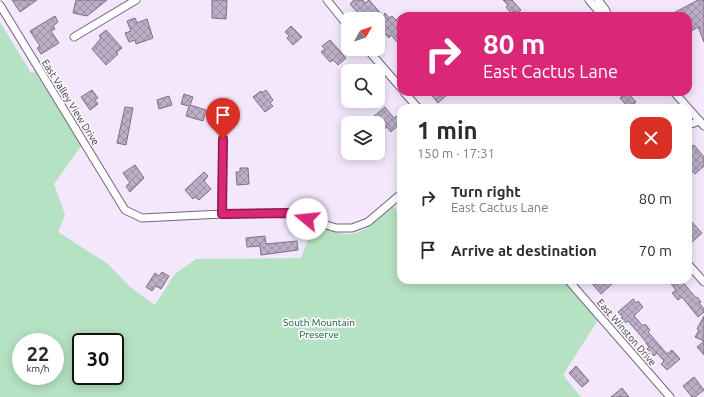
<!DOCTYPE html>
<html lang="en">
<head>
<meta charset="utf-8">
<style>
  :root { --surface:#fff; --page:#f2f2f3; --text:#2b2b33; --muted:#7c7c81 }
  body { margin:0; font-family:Ubuntu,sans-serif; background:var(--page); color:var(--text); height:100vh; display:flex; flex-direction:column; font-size:15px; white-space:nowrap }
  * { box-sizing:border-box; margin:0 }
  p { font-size:13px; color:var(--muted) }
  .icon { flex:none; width:22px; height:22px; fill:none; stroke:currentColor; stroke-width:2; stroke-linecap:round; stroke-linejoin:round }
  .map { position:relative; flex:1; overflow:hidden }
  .sheet { position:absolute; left:397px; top:104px; width:295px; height:180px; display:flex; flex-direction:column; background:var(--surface); border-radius:12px; box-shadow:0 2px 10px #0003 }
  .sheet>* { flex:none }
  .top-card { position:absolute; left:397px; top:12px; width:295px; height:84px; border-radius:12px; box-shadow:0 2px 10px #0003; background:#db2777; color:#fff; overflow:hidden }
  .needle { width:26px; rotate:50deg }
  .controls { position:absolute; left:341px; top:12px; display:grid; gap:8px }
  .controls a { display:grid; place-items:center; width:44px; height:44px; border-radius:8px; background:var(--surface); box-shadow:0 2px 10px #0003; font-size:20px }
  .speed { position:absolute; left:12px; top:333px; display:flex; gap:8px; font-size:20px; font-weight:700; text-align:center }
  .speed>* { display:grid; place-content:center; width:52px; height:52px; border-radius:50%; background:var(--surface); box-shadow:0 2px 10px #0003; line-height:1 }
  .speed small { font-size:10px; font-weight:400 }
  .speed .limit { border:2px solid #111; border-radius:6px; background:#fff; color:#111 }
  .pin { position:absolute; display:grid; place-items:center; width:34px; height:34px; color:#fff; margin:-41px -17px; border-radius:50% 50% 50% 0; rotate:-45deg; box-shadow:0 0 4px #0007 }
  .pin .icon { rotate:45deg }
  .me { position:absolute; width:44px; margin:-22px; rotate:287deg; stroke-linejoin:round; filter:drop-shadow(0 0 3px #0008) }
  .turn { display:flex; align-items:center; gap:14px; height:84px; padding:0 20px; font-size:18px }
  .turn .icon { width:52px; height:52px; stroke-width:2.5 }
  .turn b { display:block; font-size:28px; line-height:34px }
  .round { display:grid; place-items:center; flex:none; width:42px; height:42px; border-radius:12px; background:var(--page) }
  .summary { display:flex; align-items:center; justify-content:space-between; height:68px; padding:0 20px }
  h1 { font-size:24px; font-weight:700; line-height:30px }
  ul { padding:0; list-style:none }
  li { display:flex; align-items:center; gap:12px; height:52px; padding:0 20px }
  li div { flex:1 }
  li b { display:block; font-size:15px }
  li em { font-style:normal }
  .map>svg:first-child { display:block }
</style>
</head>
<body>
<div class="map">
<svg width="704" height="397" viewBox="0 0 704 397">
  <defs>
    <pattern id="building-cross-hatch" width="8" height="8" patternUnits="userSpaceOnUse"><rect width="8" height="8" fill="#bbaec6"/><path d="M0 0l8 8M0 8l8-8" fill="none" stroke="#998ea2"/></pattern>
  </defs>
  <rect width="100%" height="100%" fill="#f2e7fb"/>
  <!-- green -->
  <path fill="#b4e2c2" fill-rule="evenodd" d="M 0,22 L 31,73 L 35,72 L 82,145 L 54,184 L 65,215 L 58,232 L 108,264 L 130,287 L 155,305 L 175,274 L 196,259 L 301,258 L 314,224 C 323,227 334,232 344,234 C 363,237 380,217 393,206 L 401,214 L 401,280 L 562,280 L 598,320 L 563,375 L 581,397 L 0,397 ZM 21,342 L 55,342 L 55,376 L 21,376 ZM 81,342 L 115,342 L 115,376 L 81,376 Z"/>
  <!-- building -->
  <g fill="url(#building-cross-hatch)" stroke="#7c7086">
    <path d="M 12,0 L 37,0 L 20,12 Z"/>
    <path d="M 76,0 L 107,0 L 87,16 L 73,13 Z"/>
    <path d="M 212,0 L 227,0 L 226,19 L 212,18 Z"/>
    <path d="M 354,0 L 363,0 L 365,3 L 369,0 L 383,16 L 385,13 L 389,18 L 392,16 L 396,20 L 401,15 L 401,39 L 397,42 L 391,35 L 389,38 L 378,26 L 378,11 L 368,19 L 363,19 L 350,4 Z"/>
    <path d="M 503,0 L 512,0 L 521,10 L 517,14 L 514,11 L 511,13 L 506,7 L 508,5 Z"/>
    <path d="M 698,0 L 704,0 L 704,42 L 698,27 L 688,33 L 688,16 L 668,16 Z"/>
    <path d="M 55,16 L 58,22 L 53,26 L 55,29 L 51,31 L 59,43 L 41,54 L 37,48 L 40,46 L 30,31 Z"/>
    <path d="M 135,18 L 137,23 L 147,19 L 153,38 L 136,44 L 135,40 L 129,42 L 125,33 L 131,31 L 127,21 Z"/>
    <path d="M 291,26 L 302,37 L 293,45 L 287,38 L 289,36 L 285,32 Z"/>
    <path d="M 106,30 L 122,48 L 116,53 L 118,54 L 106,65 L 92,49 L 101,38 L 99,36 Z"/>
    <path d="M 330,40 L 346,58 L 338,65 L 333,60 L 330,62 L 321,52 L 325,49 L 322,46 Z"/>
    <path d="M 92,90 L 98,98 L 95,100 L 98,104 L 90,110 L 81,97 Z"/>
    <path d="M 266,90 L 273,100 L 270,103 L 273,106 L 265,112 L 253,97 L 261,91 L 262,93 Z"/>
    <path d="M 429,92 L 450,92 L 438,103 Z"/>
    <path d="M 627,92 L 636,102 L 629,108 L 620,98 Z"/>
    <path d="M 184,94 L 193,97 L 190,105 L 206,110 L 203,121 L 186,116 L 189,106 L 181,104 Z"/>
    <path d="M 169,96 L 172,105 L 159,109 L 157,100 Z"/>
    <path d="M 125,107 L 133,108 L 126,145 L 117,143 Z"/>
    <path d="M 385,107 L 394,118 L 397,116 L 401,121 L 401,123 L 391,132 L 387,127 L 383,130 L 373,117 Z"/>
    <path d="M 694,145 L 704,157 L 704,166 L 695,174 L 688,167 L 688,150 Z"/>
    <path d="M 135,165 L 144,178 L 130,192 L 126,186 L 130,183 L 123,173 Z"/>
    <path d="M 240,168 L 248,168 L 249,184 L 237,185 L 236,172 L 240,172 Z"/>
    <path d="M 204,172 L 208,176 L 204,181 L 211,189 L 199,200 L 195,197 L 193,199 L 185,190 Z"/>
    <path d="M 688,218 L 702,233 L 692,242 L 688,237 Z"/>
    <path d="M 265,236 L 266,244 L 297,241 L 298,250 L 261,255 L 260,246 L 247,247 L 246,238 Z"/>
    <path d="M 162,272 L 169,276 L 161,289 L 156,286 L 152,291 L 146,287 L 155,273 L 159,276 Z"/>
    <path d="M 589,280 L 611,280 L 613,283 L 601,294 Z"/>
    <path d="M 668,280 L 681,280 L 696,298 L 697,297 L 701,302 L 699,303 L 704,309 L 704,312 L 698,317 L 682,297 L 678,300 L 672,293 L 676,290 Z"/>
    <path d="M 633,299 L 636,303 L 638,301 L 643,307 L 634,316 L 643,326 L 645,324 L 650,330 L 648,332 L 667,354 L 672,350 L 680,359 L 667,370 L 661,364 L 664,361 L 657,353 L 654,356 L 647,349 L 649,347 L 646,343 L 647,343 L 628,321 L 625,323 L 621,318 L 623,317 L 618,312 Z"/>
    <path d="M 704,316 L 704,355 L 697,347 L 704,341 L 695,337 L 699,330 L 697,329 Z"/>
    <path d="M 576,366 L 589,381 L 582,387 L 569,373 Z"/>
    <path d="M 694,377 L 704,390 L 695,397 L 692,397 L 683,386 Z"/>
    <path d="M 622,388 L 629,397 L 611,397 Z"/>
  </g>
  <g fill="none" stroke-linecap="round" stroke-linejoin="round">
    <!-- minor casing -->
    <g stroke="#73667c" stroke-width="9">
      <g id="minor">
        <path d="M 327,0 L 348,26"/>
        <path d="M 589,0 L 601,14 L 606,13"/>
        <path d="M 598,0 L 605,9 L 608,16"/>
        <path d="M 0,5 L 125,210 L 142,218 L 222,214 L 289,213 L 336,228 L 352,228 L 368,222 L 401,194"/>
        <path d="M 74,37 L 136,0"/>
        <path d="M 367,49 L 401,88"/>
        <path d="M 404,92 L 418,108"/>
        <path d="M 674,92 L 704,126"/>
        <path d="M 688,125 L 700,121"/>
        <path d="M 222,214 L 223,139"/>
        <path d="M 688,264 L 704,282"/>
        <path d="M 568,280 L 670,397"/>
      </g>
    </g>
    <!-- minor -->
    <use href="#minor" stroke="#fff" stroke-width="7"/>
  </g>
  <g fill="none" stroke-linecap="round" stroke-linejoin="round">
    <!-- route casing -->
    <g stroke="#8e194d" stroke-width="10">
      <path id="route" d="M 223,139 L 222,214 L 289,213 L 307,219"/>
    </g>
    <!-- route -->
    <use href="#route" stroke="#db2777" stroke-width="7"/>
  </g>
  <g text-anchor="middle" stroke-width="3.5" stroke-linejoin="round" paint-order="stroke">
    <!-- street labels -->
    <g font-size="10" fill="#3b363f" stroke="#fbf8fd">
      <text transform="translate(71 102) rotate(58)" y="4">East Valley View Drive</text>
      <text transform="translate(627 332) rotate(49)" y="4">East Winston Drive</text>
    </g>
    <!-- park labels -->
    <g font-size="10" fill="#085c32" stroke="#fbf8fd">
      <text x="319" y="326">South Mountain<tspan x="319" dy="12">Preserve</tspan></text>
    </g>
  </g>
</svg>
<div class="controls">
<a><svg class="needle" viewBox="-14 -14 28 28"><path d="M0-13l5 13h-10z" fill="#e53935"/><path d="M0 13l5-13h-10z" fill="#7c7c81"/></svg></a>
<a><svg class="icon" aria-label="search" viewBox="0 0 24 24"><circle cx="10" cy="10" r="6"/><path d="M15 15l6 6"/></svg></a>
<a><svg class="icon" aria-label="layers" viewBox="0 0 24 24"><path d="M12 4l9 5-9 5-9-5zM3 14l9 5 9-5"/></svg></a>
</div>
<div class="speed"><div>22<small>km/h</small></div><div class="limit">30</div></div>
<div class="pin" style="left:223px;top:139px;background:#d93025"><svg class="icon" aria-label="arrive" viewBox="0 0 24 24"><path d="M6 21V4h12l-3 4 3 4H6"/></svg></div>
<svg class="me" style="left:307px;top:219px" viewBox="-20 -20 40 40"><circle r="19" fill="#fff"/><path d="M0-13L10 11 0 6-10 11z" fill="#db2777"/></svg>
<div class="top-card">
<div class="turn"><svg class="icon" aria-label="right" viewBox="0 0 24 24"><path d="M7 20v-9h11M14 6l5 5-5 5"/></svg><div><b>80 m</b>East Cactus Lane</div></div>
</div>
<section class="sheet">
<div class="summary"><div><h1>1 min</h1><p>150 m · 17:31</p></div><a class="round" style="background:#d93025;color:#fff"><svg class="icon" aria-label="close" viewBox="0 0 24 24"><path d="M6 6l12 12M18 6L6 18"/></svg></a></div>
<ul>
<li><svg class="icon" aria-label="right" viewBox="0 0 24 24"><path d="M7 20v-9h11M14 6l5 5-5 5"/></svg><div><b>Turn right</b><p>East Cactus Lane</p></div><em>80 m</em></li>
<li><svg class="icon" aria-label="arrive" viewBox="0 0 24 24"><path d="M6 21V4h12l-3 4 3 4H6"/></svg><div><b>Arrive at destination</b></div><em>70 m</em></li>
</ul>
</section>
</div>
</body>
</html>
